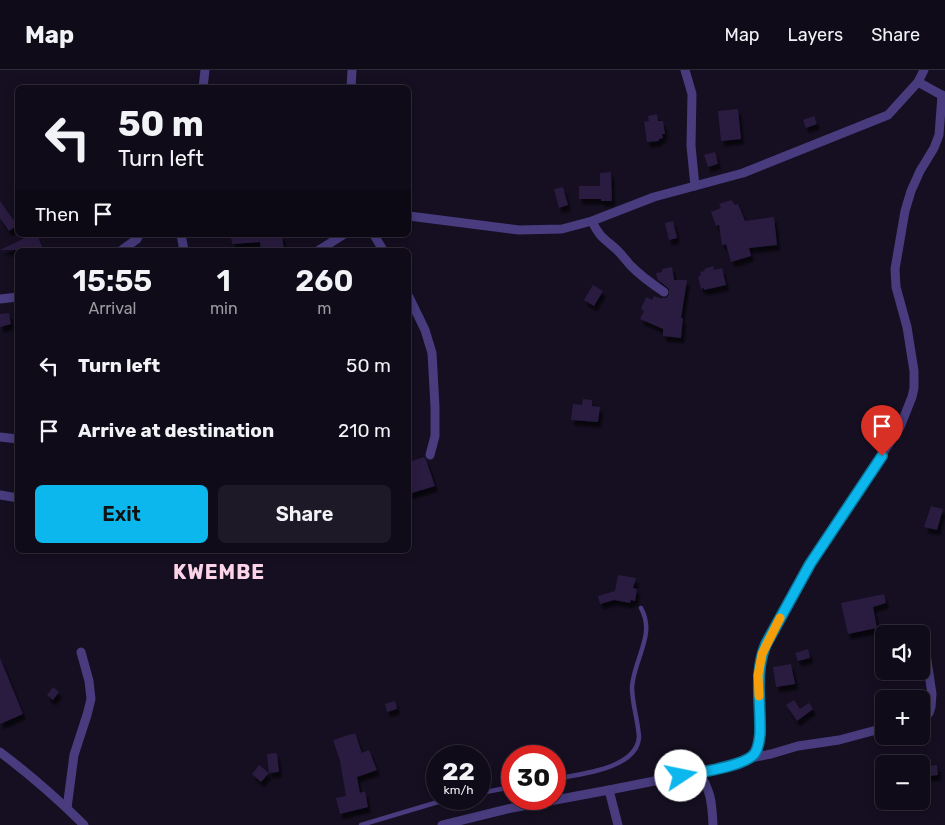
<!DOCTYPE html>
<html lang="en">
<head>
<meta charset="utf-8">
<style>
  :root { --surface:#100b19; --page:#1e1926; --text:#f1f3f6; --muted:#9c9ba2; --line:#302b38; --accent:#0cb7ee }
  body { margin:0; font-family:Rubik,sans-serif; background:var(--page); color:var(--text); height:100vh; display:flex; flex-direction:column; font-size:19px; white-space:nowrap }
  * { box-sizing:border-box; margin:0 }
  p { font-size:16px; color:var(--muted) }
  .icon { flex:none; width:28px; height:28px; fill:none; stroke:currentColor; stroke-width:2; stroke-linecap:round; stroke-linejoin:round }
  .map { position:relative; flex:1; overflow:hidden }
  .panel { position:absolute; left:15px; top:178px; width:396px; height:305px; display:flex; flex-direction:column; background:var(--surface); border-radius:8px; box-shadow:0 2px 12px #0003,0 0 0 1px var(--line) }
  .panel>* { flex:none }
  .guide { position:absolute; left:15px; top:15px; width:396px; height:152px; border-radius:8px; box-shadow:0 2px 12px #0003,0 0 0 1px var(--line); background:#100b19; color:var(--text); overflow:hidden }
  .buttons { position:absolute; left:875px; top:555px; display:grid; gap:10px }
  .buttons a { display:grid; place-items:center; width:55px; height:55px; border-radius:8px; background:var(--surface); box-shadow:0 2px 12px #0003,0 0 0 1px var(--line); font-size:25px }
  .speed { position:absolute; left:426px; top:675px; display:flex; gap:10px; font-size:25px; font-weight:700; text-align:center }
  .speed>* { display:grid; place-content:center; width:65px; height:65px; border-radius:50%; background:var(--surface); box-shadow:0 2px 12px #0003,0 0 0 1px var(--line); line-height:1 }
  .speed small { font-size:12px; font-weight:400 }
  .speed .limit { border:8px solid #d22; background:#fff; color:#111 }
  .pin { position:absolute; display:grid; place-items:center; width:42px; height:42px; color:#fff; margin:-51px -21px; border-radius:50% 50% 50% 0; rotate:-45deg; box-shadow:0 0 5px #0007 }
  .pin .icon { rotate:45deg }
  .me { position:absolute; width:55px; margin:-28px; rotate:79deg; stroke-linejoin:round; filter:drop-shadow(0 0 4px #0008) }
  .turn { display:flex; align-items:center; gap:18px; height:105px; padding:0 20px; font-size:22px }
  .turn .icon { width:65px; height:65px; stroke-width:2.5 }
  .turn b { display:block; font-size:35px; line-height:42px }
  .then { display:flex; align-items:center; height:48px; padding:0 20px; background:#0003; gap:10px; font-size:19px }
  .eta { display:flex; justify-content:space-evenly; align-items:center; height:85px; text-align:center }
  .eta b { font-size:30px; font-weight:600; line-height:35px }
  .primary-button { display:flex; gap:10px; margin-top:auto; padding:10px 20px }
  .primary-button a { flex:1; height:58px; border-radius:8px; background:var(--accent); color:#111; font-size:20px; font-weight:600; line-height:58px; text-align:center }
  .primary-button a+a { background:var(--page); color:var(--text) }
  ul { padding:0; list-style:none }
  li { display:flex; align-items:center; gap:15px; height:65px; padding:0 20px }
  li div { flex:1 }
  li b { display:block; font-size:19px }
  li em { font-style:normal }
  header { display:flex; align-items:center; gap:30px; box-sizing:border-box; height:70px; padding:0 25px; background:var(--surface); border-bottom:1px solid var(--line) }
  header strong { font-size:24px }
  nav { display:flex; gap:28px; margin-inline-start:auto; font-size:18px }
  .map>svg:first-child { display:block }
</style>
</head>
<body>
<header>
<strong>Map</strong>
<nav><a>Map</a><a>Layers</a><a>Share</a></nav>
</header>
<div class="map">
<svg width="945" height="755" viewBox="0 0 945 755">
  <defs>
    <filter id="shadow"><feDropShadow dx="3" dy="5.5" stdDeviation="1" flood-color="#0009"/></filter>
  </defs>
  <rect width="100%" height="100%" fill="#150f21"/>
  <!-- building -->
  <g fill="#291c41" filter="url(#shadow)">
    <path d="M 738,39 L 741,69 L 721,71 L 718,41 Z"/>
    <path d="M 657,44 L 658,51 L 663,51 L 665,64 L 662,64 L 663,68 L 659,69 L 659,71 L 647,72 L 644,52 L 649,51 L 648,46 Z"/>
    <path d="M 814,46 L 817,54 L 806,58 L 803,50 Z"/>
    <path d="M 715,82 L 718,94 L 708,97 L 704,85 Z"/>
    <path d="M 611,102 L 612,131 L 601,131 L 601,129 L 579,129 L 579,116 L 600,116 L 600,103 Z"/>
    <path d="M 563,117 L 568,135 L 559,138 L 554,119 Z"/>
    <path d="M 731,130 L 735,135 L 738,134 L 745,151 L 774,147 L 777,175 L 749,178 L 751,186 L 731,192 L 726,174 L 722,175 L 719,155 L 716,156 L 711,142 L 721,138 L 719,134 Z"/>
    <path d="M 0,131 L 17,155 L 9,161 L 0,148 Z"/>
    <path d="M 673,151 L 677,168 L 669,170 L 665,153 Z"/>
    <path d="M 31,165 L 37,165 L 43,178 L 38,180 L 0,180 Z"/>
    <path d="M 251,165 L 282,165 L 284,180 L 261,180 L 260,172 L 232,174 L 231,167 Z"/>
    <path d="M 713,196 L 714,200 L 722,198 L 726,215 L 704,220 L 704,218 L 701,219 L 698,206 L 701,205 L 700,202 L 705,201 L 704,199 Z"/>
    <path d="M 672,197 L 674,210 L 687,210 L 681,248 L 683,248 L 681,268 L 663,266 L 663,259 L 640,249 L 644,241 L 641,239 L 646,227 L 652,230 L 654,226 L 662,229 L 661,228 L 666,228 L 669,225 L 669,219 L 658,210 L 656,203 L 662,202 L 662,199 Z"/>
    <path d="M 593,215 L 603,221 L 594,236 L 584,230 Z"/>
    <path d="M 9,243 L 11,254 L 0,257 L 0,244 Z"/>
    <path d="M 583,329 L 592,330 L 592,336 L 600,337 L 598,352 L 571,350 L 573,334 L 582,335 Z"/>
    <path d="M 424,387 L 426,390 L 435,416 L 409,424 L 409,392 Z"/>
    <path d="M 931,436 L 943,439 L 937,460 L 924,457 Z"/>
    <path d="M 618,505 L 636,508 L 633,518 L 637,519 L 635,531 L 631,530 L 630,533 L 614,530 L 600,534 L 598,526 L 615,521 Z"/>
    <path d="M 884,524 L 886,533 L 873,537 L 877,558 L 848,564 L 841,533 Z"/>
    <path d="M 808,579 L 810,588 L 798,591 L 795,583 Z"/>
    <path d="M 0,588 L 23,644 L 0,654 Z"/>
    <path d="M 791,594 L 795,614 L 776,617 L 773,597 Z"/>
    <path d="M 53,617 L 59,622 L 53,630 L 47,625 Z"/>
    <path d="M 794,630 L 800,639 L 809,633 L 813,639 L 797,651 L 786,635 Z"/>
    <path d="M 395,631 L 397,639 L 387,642 L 385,634 Z"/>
    <path d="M 355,663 L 362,683 L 369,680 L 377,700 L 357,707 L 360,723 L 365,721 L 368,737 L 340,744 L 336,728 L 346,726 L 340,691 L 333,670 Z"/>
    <path d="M 277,683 L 279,702 L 269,703 L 267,684 Z"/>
    <path d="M 930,692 L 930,696 L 937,695 L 938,705 L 921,707 L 921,693 Z"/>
    <path d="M 259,695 L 269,703 L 261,712 L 252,704 Z"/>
  </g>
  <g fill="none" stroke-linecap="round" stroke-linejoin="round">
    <!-- lane -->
    <g stroke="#483c7e" stroke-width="4.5">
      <path d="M 555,709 C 580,704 637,699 639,667 C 638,650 632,634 632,617 C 634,588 656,565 641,538"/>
      <path d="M 480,723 L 512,717"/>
      <path d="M 361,755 L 438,732 L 453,729"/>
    </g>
    <!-- street -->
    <g stroke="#483c7e" stroke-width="9">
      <path d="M 685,0 L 692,24 L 691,76 L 695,116"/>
      <path d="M 918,12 L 945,27"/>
      <path d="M 203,18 L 205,0"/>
      <path d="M 351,18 L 352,0"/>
      <path d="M 409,146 L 519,160 L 562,159 L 592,151 L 654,127 L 743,103 L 888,45 L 918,12 L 924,0"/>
      <path d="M 592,151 C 599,167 605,169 617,180 C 622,185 626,190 630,195 C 640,205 652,214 664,222"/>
      <path d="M 181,165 L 184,180"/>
      <path d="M 374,165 L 383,180"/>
      <path d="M 122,180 L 137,169 L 139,165"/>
      <path d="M 319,180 L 343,165"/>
      <path d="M 409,227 L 425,260 L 432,283 L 435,337 L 435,366 L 430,385"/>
      <path d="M 0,229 L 18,227"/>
      <path d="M 0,367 L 18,369"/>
      <path d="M 0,425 L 18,428"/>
      <path d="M 921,647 L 929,643 L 931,637 L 932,624 L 924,571"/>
      <path d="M 0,682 C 29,704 58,729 84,755"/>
      <path d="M 750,688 L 771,684 L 798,676 L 839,670 L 884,658"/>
      <path d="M 699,702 C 711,722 712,732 713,755"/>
      <path d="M 609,720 L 618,755"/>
      <path d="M 67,738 L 74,685 L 87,645 L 91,629 L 89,611 L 81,582"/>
      <path d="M 442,755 L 512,738 L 609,720 L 735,695 C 754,687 757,685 760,664 C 761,633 754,602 766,574 L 810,494 L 900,357 L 912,327 L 914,318 L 914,301 L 907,257 L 896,217 L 895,199 L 905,141 L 911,121 L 920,101 L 934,78 L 939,65 L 942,25"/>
    </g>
  </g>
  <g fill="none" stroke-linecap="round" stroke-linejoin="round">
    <!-- route casing -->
    <g stroke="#08779b" stroke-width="12">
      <path id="route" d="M 681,706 C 697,703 747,696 755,683 C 759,677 759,670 760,664 C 761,633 754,602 766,574 L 810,494 L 882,386"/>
    </g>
    <!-- route -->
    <use href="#route" stroke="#0cb7ee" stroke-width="9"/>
    <!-- slow -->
    <path stroke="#f59e0b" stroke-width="9" d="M 759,626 L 758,605 L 762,584 L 780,548"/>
  </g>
  <g text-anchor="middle" stroke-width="4" stroke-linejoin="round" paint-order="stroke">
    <!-- district labels -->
    <g font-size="20" font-weight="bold" letter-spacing="1" fill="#fdd3e8" stroke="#150f21">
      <text x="219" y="509">KWEMBE</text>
    </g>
  </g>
</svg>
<div class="buttons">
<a><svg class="icon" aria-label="sound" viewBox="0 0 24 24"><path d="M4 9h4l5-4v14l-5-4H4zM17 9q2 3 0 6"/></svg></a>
<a>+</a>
<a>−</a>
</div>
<div class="speed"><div>22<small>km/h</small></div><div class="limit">30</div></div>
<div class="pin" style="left:882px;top:386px;background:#d93025"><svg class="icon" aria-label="arrive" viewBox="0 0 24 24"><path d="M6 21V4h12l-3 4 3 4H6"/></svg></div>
<svg class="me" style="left:681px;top:706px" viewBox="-20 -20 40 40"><circle r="19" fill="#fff"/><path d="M0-13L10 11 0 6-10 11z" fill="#0cb7ee"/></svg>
<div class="guide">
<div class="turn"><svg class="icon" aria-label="left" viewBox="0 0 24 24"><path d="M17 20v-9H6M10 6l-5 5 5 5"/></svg><div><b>50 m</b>Turn left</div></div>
<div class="then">Then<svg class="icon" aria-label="arrive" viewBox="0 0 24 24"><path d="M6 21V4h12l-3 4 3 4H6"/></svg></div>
</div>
<section class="panel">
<div class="eta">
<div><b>15:55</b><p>Arrival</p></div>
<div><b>1</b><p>min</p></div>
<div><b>260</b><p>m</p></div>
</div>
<ul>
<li><svg class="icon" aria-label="left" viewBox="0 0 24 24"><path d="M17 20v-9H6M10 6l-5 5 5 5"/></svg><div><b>Turn left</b></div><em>50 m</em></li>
<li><svg class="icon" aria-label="arrive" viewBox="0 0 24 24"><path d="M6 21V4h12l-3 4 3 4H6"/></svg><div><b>Arrive at destination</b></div><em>210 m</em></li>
</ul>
<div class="primary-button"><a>Exit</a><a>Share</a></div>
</section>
</div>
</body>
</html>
